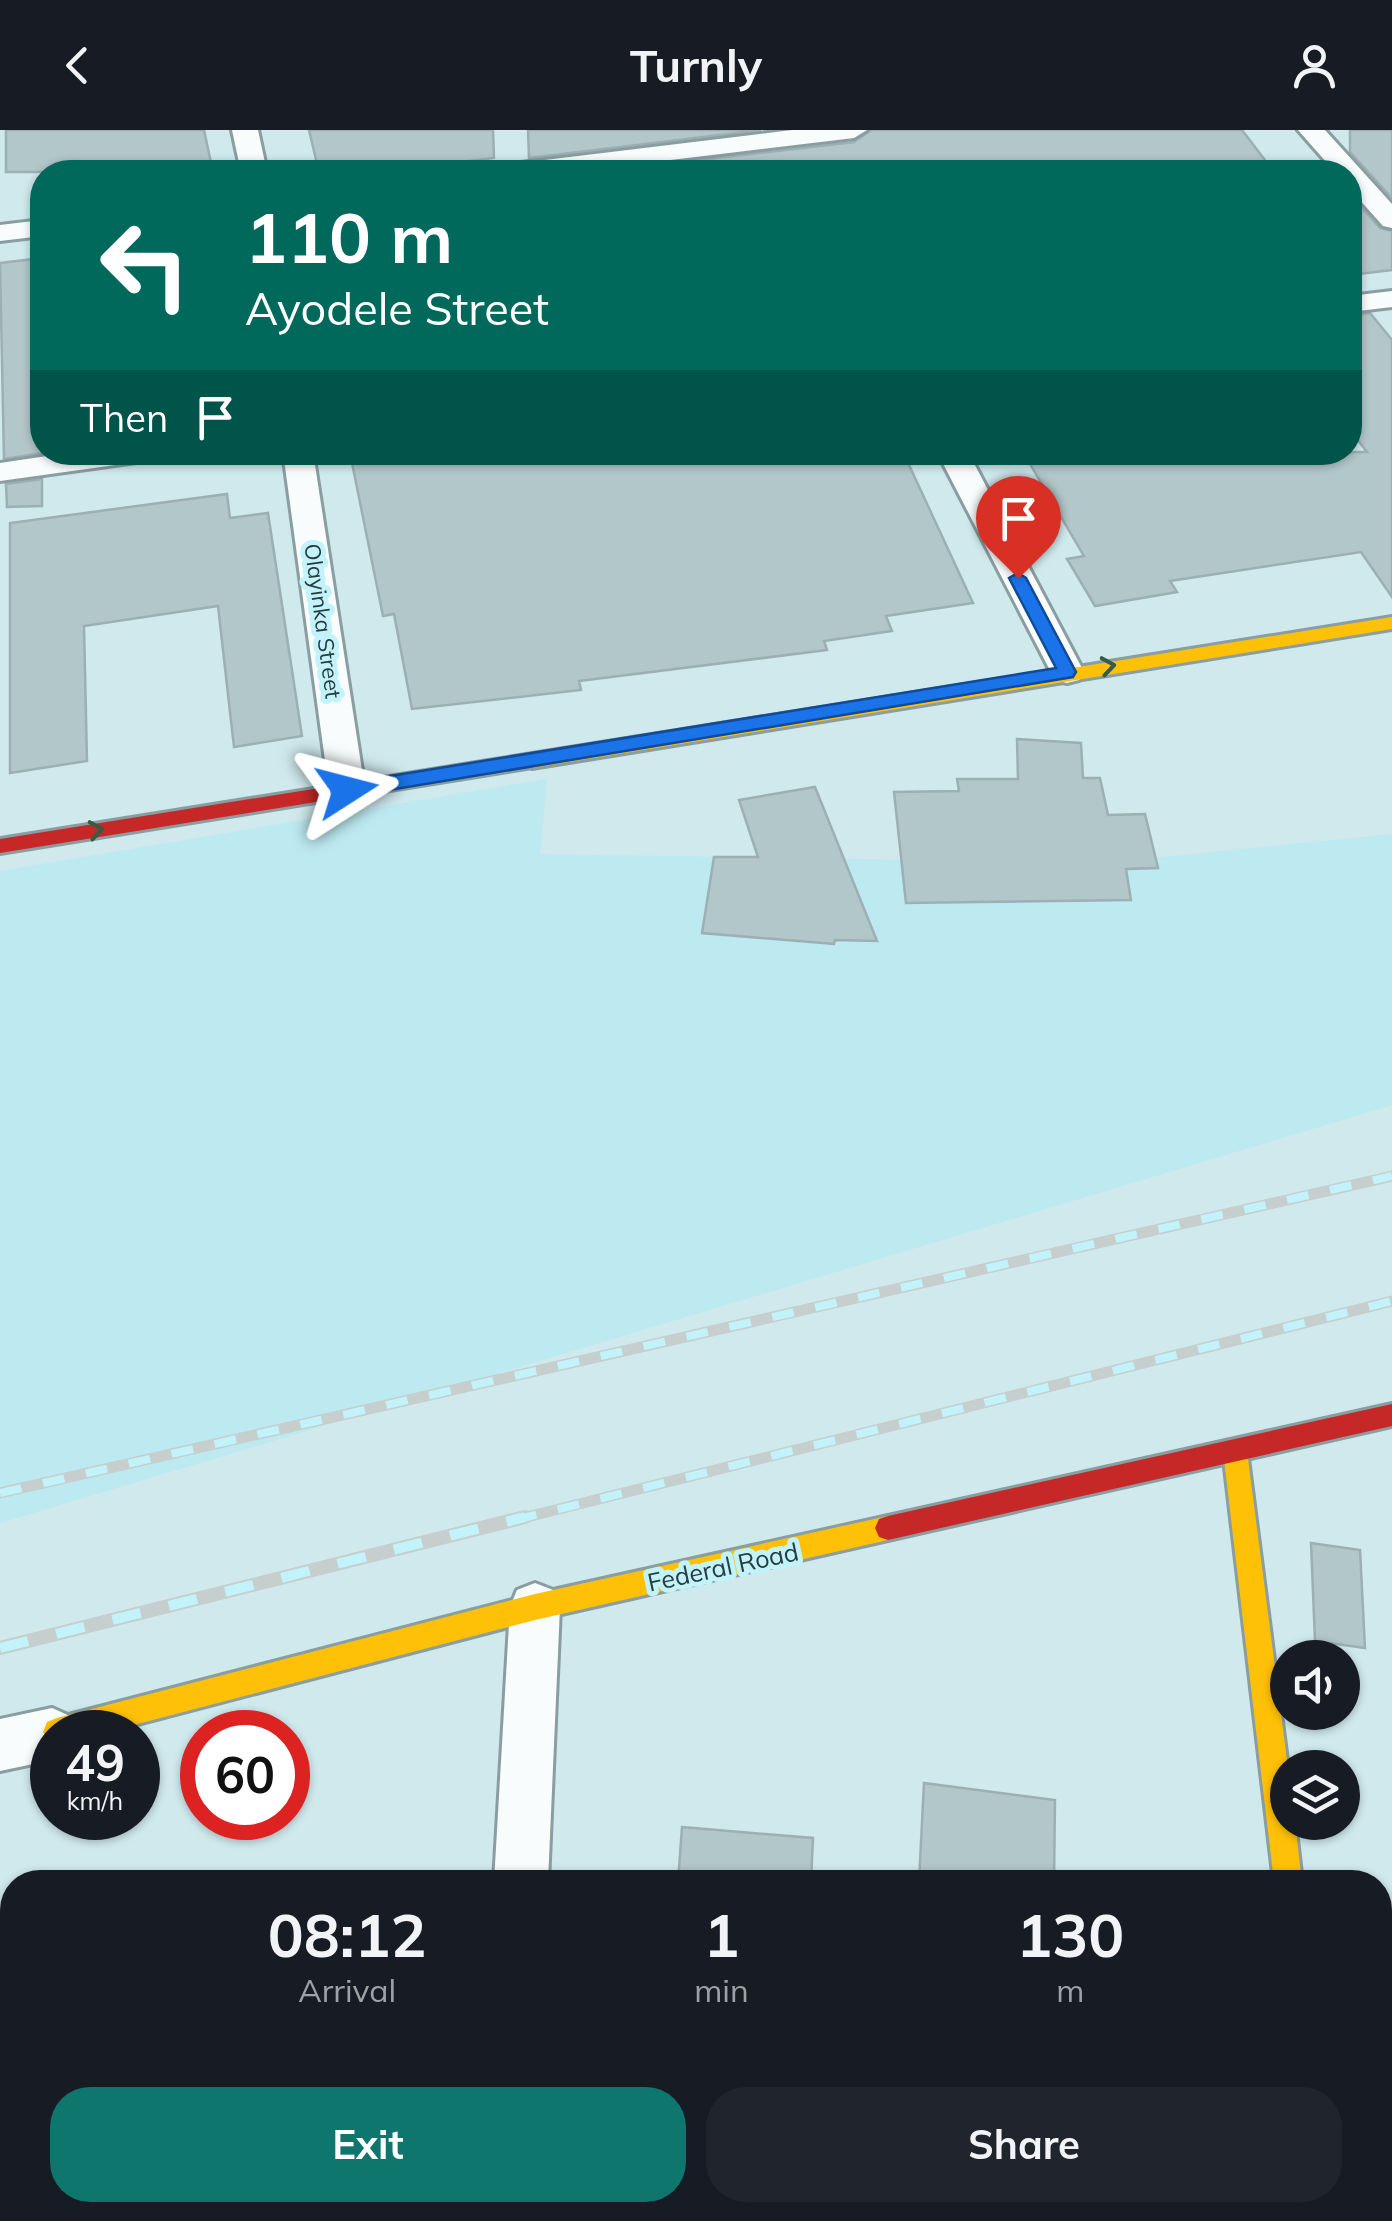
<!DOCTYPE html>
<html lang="en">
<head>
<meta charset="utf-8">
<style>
  :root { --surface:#171b24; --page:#20242c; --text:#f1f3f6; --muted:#9ea1a6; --accent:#0f766e }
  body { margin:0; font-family:Mulish,sans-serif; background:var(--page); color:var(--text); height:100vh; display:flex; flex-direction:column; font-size:38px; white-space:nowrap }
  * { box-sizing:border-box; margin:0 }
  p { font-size:32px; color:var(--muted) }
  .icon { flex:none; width:55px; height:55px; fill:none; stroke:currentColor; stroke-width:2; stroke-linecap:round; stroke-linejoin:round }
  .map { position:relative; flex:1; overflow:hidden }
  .drawer { position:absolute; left:0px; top:1740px; width:1392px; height:352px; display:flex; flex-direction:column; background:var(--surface); border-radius:40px 40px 0 0; box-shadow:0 2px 8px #0004 }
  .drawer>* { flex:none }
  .banner { position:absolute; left:30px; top:30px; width:1332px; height:305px; border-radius:40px; box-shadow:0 2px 8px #0004; background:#00695c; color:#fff; overflow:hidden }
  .buttons { position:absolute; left:1270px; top:1510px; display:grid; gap:20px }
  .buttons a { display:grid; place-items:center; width:90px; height:90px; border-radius:50%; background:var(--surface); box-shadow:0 2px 8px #0004; font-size:50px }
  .speed { position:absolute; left:30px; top:1580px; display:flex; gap:20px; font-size:50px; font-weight:700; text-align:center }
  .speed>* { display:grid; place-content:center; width:130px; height:130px; border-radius:50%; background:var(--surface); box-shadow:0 2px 8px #0004; line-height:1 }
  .speed small { font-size:25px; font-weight:400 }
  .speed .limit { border:15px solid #d22; background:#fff; color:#111 }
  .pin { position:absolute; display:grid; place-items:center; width:85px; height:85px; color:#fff; margin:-102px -42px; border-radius:50% 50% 50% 0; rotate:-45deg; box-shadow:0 0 10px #0007 }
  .pin .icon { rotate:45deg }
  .me { position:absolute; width:110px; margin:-55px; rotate:81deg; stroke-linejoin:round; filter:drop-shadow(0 0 8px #0008) }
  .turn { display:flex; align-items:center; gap:35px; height:210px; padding:0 50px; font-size:45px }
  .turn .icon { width:130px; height:130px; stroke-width:2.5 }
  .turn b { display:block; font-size:70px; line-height:85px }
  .then { display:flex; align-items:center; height:95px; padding:0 50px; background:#0003; gap:20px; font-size:38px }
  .eta { display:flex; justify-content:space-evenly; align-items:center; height:170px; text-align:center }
  .eta b { font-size:60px; font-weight:700; line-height:70px }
  .primary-button { display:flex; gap:20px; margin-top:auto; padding:20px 50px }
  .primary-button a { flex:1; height:115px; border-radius:40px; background:var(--accent); color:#fff; font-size:40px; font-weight:700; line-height:115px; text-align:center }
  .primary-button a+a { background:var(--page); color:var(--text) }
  header { display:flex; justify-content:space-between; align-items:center; height:130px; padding:0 50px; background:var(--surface); font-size:45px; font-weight:700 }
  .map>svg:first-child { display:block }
</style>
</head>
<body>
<header><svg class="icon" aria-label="back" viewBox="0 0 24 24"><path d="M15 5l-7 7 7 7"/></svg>Turnly<svg class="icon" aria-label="person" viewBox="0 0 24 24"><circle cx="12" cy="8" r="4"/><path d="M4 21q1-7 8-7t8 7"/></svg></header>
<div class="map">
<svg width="1392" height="2091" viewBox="0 0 1392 2091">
  <rect width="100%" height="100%" fill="#cfe9ed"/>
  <!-- built -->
  <path fill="#bde9f0" d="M 547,649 L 540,724 L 1102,733 L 1392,704 L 1392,975 L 0,1393 L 0,741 Z"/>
  <!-- building -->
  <g fill="#b2c7ca" stroke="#9cb0b3" stroke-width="2.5">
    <path d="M 6,0 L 204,0 L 213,42 L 6,42 Z"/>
    <path d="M 309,0 L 493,0 L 494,28 L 382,42 L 319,42 Z"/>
    <path d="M 528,0 L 761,0 L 529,28 Z"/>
    <path d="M 871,0 L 1242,0 L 1271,38 L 1230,42 L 598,42 L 854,12 Z"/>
    <path d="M 1350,0 L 1392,0 L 1392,68 L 1350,22 Z"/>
    <path d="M 1350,65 L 1380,98 L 1392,101 L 1392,140 L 1350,145 Z"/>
    <path d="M 42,128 L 42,323 L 4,329 L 0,133 Z"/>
    <path d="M 1370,183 L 1392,210 L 1392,467 L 1361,422 L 1170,451 L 1177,462 L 1095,476 L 1067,429 L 1084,426 L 1023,322 L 1367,322 L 1350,300 L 1350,186 Z"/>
    <path d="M 389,322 L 903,322 L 973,473 L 886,486 L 892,501 L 824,511 L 827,520 L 579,551 L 581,560 L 412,579 L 394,484 L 383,486 L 351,328 Z"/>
    <path d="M 42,349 L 42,376 L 7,377 L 6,354 Z"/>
    <path d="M 227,364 L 230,388 L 268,383 L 302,606 L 234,617 L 218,476 L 84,496 L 87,631 L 10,643 L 10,393 Z"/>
    <path d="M 1017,609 L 1081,613 L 1083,648 L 1100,648 L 1108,685 L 1145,684 L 1158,738 L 1126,739 L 1131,770 L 906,773 L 894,662 L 959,661 L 957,649 L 1018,649 Z"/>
    <path d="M 815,657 L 877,811 L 835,810 L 834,814 L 702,803 L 714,727 L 758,727 L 739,670 Z"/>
    <path d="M 1311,1413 L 1360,1420 L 1365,1518 L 1315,1511 Z"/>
    <path d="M 924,1653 L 1055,1670 L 1054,1752 L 919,1752 Z"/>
    <path d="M 682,1697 L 813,1708 L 811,1752 L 678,1752 Z"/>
  </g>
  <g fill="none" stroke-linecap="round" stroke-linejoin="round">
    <!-- street casing -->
    <g stroke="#8a9ea1" stroke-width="6">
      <g id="street">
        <path d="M 232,0 L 258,0 L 267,42 L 241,42 Z"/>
        <path d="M 792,0 L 867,0 L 854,8 L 571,42 L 499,42 L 512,34 Z"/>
        <path d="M 1298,0 L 1325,0 L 1392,74 L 1392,98 L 1383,96 L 1350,59 L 1350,42 L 1335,42 Z"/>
        <path d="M 42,90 L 42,106 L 0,111 L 0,95 Z"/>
        <path d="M 1392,161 L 1392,177 L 1350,182 L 1350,166 Z"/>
        <path d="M 74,322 L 159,322 L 155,328 L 144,331 L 0,351 L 0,333 Z"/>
        <path d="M 283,322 L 313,322 L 365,660 L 360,669 L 347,673 L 334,669 L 329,660 Z"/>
        <path d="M 937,322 L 968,322 L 1084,542 L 1079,550 L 1067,553 L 1055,550 Z"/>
        <path d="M 535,1453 L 553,1460 L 560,1477 L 548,1752 L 494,1752 L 510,1477 L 517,1460 Z"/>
        <path d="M 52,1578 L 70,1586 L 77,1602 L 52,1602 L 52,1630 L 0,1641 L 0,1589 Z"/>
        <path d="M 1380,2059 L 1392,2091 L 1333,2091 L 1329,2080 L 1380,2080 Z"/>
        <rect x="479" y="2080" width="60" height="11"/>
      </g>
    </g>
    <!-- slow casing -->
    <g stroke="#8a9ea1" stroke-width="6">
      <g id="slow">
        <path d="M 1392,487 L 1392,499 L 532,638 L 523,631 L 532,624 Z"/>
        <path d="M 1235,1310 L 1244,1313 L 1247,1321 L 1288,1638 L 1288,1692 L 1295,1692 L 1302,1752 L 1274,1752 L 1223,1321 L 1226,1313 Z"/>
        <path d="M 888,1386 L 897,1389 L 901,1398 L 897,1407 L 888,1410 L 535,1490 L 107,1602 L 52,1602 L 52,1614 L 43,1602 L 47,1592 L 57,1588 L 535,1464 Z"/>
      </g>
    </g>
    <!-- jam casing -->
    <g stroke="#8a9ea1" stroke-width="6">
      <g id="jam">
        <path d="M 532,624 L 539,626 L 539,636 L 0,723 L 0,709 Z"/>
        <path d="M 1392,1274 L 1392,1296 L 888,1410 L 879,1407 L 875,1398 L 879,1389 L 888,1386 Z"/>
      </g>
    </g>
    <!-- street -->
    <use href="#street" fill="#f8fcfc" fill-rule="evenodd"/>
    <!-- slow -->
    <use href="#slow" fill="#ffc107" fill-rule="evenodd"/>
    <!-- jam -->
    <use href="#jam" fill="#c62828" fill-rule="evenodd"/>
    <!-- rail-far1 casing -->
    <g stroke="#c6cece" stroke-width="11">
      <g id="rail-far1">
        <path d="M 0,1363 L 1392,1046"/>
        <path d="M 515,1390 L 1392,1171"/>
      </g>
    </g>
    <!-- rail casing -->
    <g stroke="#c6cece" stroke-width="14">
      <path id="rail" d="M 0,1518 L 525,1387"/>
    </g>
    <!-- rail-far1 -->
    <use href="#rail-far1" stroke="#c2f2fa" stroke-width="8" stroke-dasharray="22" stroke-linecap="butt"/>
    <!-- rail -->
    <use href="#rail" stroke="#c2f2fa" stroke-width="10" stroke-dasharray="29" stroke-linecap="butt"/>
  </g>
  <!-- one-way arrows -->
  <defs><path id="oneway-chevron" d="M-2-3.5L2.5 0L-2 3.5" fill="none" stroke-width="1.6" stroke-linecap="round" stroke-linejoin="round" transform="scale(2.5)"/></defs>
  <g stroke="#335e43">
    <use href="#oneway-chevron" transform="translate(1108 536) rotate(-9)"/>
    <use href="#oneway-chevron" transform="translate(96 700) rotate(-9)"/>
  </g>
  <!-- route -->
  <path fill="#1a73e8" stroke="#114b97" stroke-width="2.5" d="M 1018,443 L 1026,448 L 1076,542 L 1073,547 L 347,667 L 338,660 L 347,653 L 1056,538 L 1009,448 Z"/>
  <g text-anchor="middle" stroke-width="10" stroke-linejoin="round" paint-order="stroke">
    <!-- far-street labels -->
    <g font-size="22" fill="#283b3e" stroke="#c2f2fa">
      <text transform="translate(323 491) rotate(82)" y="8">Olayinka Street</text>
    </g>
    <!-- street labels -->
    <g font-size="25" fill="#283b3e" stroke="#c2f2fa">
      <text transform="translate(723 1437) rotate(-12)" y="9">Federal Road</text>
    </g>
  </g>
</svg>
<div class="buttons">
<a><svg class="icon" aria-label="sound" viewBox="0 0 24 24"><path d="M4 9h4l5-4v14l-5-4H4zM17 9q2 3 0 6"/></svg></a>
<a><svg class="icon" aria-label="layers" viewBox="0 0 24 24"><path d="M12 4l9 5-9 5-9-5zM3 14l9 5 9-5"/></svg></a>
</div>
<div class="speed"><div>49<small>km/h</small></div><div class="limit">60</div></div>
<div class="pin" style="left:1018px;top:448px;background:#d93025"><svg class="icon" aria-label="arrive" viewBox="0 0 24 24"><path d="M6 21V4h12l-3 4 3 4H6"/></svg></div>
<svg class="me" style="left:347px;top:660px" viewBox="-20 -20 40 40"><path d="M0-17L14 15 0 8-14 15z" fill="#1a73e8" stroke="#fff" stroke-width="4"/></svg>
<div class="banner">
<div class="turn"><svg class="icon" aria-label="left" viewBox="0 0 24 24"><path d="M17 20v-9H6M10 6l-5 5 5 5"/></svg><div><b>110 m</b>Ayodele Street</div></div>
<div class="then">Then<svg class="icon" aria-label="arrive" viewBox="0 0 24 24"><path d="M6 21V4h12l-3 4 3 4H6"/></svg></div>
</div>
<section class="drawer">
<div class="eta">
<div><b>08:12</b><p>Arrival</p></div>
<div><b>1</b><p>min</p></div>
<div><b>130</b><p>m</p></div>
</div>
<div class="primary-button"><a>Exit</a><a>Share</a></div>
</section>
</div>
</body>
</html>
